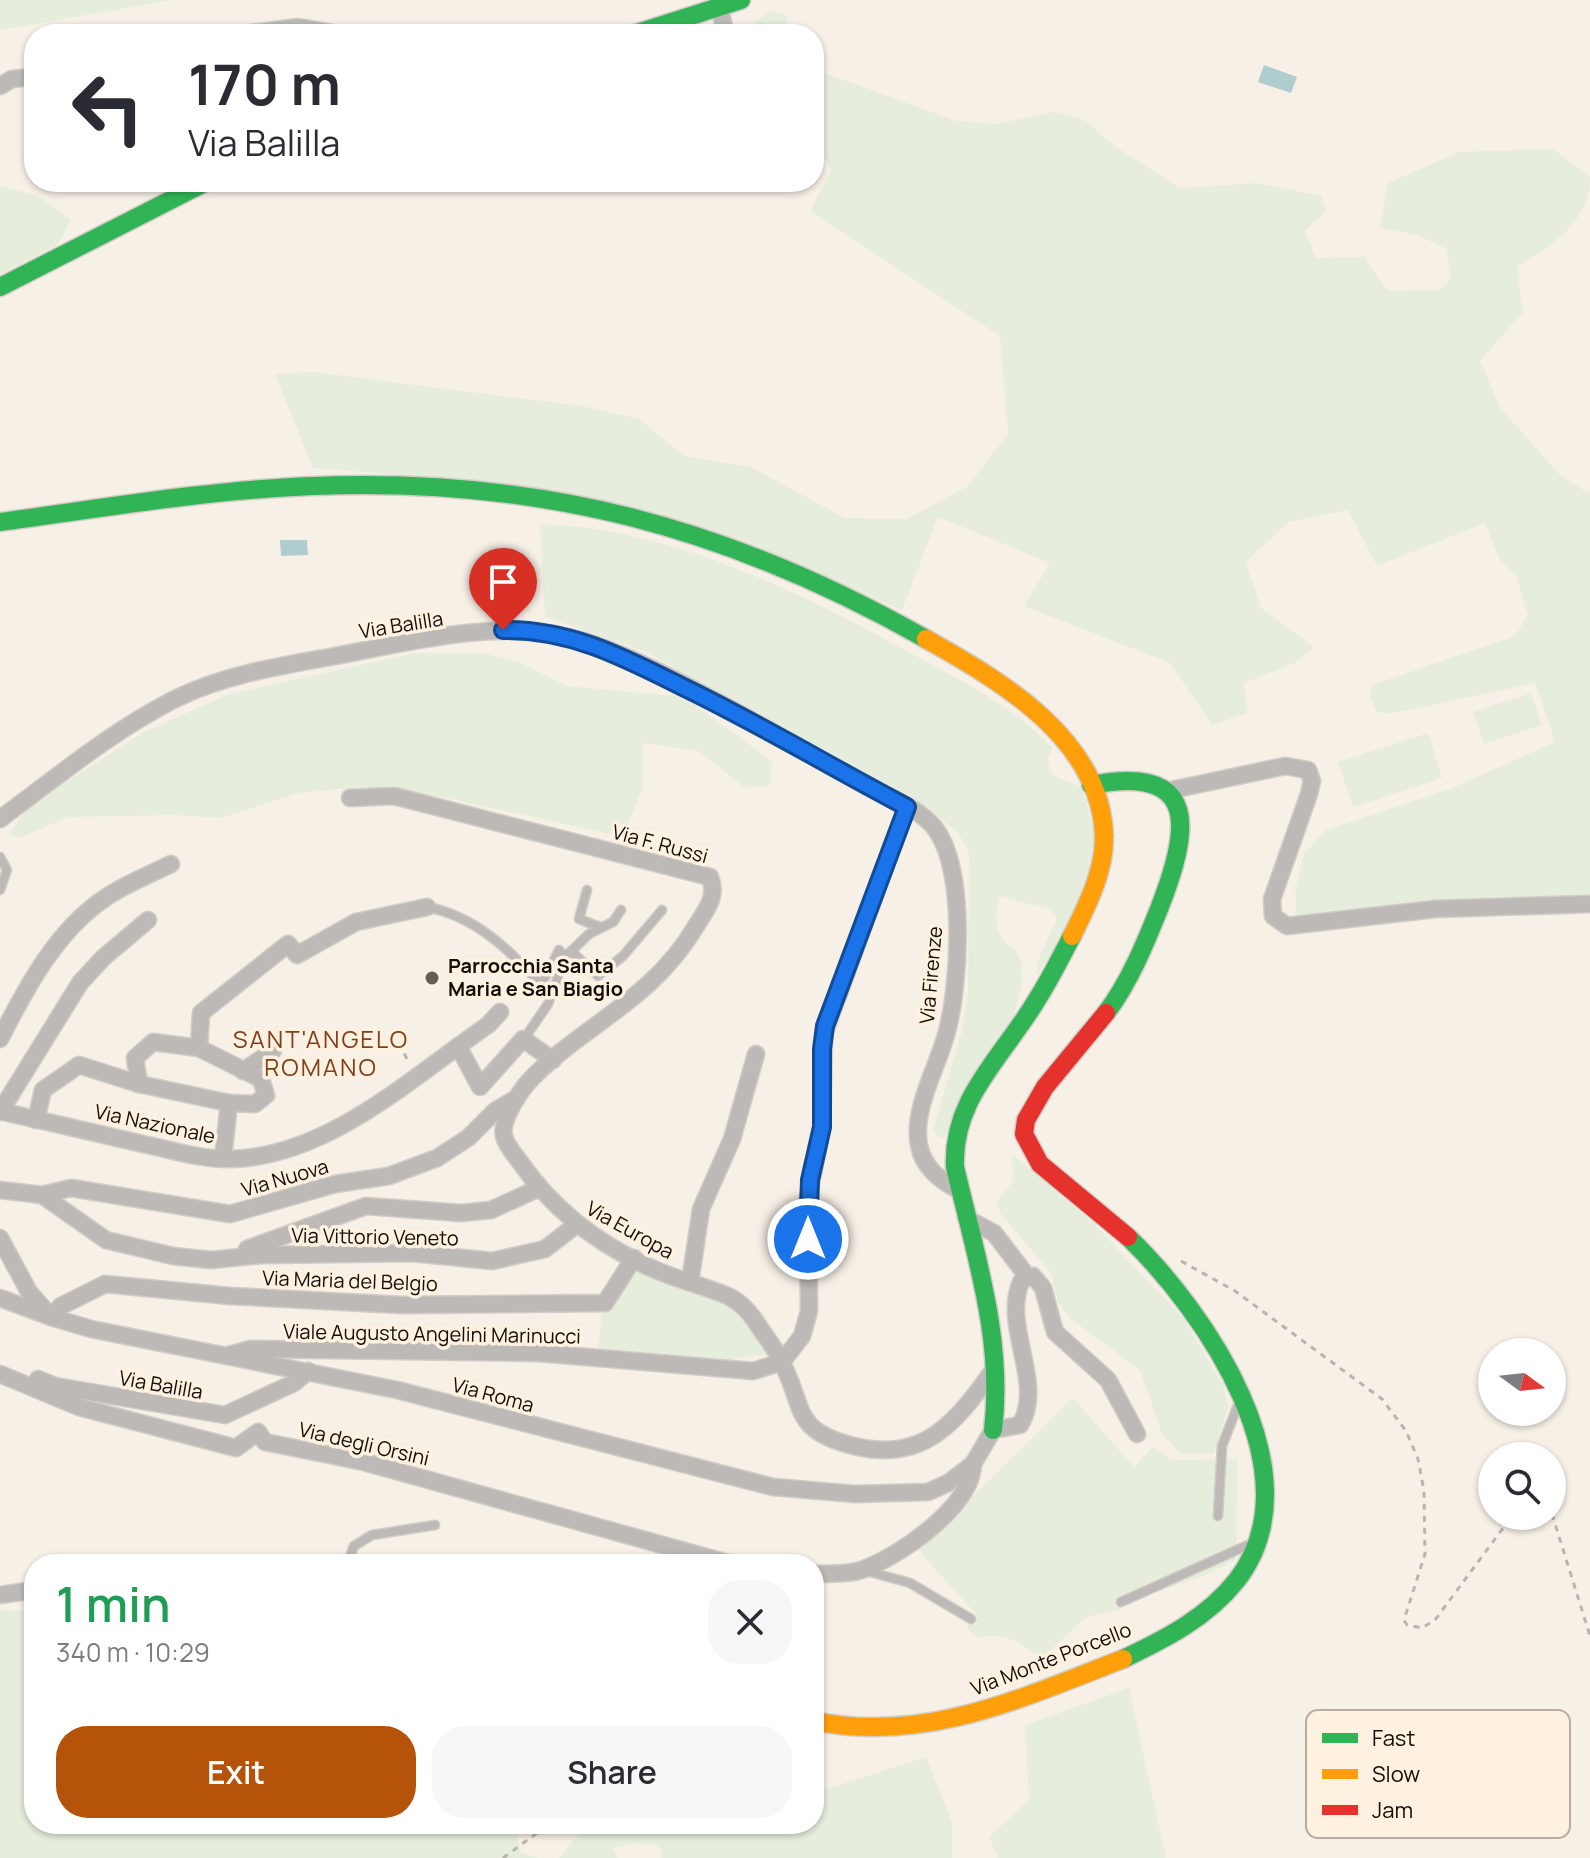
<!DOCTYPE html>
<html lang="en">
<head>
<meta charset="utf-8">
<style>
  :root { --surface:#fff; --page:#f7f7f7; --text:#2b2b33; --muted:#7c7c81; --accent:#b45309 }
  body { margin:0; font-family:Manrope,sans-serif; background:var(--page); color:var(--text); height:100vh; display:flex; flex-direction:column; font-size:30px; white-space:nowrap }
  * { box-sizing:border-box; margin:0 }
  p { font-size:26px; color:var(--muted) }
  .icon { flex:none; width:44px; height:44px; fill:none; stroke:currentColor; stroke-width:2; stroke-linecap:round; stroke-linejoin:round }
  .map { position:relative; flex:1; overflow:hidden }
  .side { position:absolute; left:24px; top:1554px; width:800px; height:280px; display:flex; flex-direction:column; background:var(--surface); border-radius:32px; box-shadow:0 2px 6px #0004 }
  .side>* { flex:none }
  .hud { position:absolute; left:24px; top:24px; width:800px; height:168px; border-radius:32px; box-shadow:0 2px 6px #0004; background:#fff; color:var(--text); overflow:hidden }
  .needle { width:52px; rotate:105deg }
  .buttons { position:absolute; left:1478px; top:1338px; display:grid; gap:16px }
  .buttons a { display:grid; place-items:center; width:88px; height:88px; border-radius:50%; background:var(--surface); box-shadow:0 2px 6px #0004; font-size:40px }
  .pin { position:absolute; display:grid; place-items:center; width:68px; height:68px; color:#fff; margin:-82px -34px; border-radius:50% 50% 50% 0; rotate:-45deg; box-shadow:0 0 8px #0007 }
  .pin .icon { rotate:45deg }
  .me { position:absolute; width:88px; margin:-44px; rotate:0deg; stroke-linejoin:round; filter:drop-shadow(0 0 6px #0008) }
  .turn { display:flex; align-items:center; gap:28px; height:168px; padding:0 32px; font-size:36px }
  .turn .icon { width:104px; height:104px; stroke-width:2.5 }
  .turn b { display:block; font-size:56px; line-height:68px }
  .round { display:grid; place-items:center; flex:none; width:84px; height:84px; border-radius:32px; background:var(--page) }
  .headline { display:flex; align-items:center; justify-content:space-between; height:136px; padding:0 32px }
  h1 { font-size:48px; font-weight:600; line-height:60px; color:#1e9e55 }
  .button { display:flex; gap:16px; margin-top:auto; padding:16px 32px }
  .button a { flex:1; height:92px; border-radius:32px; background:var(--accent); color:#fff; font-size:32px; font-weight:600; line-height:92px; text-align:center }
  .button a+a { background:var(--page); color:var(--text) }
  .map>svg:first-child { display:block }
</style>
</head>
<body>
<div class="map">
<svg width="1590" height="1858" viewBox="0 0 1590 1858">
  <rect width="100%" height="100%" fill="#f7f0e7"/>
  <!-- green -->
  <g fill="#e6eddd">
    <path d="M 0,0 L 173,0 L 0,30 Z"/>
    <path d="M 771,11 L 789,16 L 780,34 L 745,34 L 746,28 Z"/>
    <path d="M 814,69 L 956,121 L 997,124 L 1054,112 L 1086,121 L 1113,145 L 1180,188 L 1257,183 L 1321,196 L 1326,211 L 1305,231 L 1316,258 L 1364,257 L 1388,291 L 1440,290 L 1451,278 L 1447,249 L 1417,235 L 1380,228 L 1388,183 L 1459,152 L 1553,149 L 1590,177 C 1590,222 1552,246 1517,266 L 1523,312 L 1480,361 L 1501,409 L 1561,476 L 1590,494 L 1590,895 L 1433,900 L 1297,916 L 1295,894 L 1303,856 L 1324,831 L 1450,789 L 1555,742 L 1535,683 L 1389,714 L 1376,711 L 1370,697 L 1372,685 L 1515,636 L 1528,615 L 1516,576 L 1500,561 L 1485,523 L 1377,566 L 1348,510 L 1288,522 L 1246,562 L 1261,608 L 1314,647 L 1295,663 L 1244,683 L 1247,713 L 1212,725 L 1170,663 L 1024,606 L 1050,563 L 938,517 L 902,610 L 725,536 L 402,475 L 313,468 L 275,374 L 313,372 L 582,406 L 639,419 L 684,456 L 751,467 L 845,518 L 907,519 L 968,486 L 1008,434 L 1000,336 L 810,211 L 831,170 L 826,159 L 814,152 Z"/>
    <path d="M 0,186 L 37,195 L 71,220 L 57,245 L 0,274 Z"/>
    <path d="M 540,524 C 676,529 799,592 916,656 C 965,683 1014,706 1052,748 L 1048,759 L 1052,775 L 1082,787 L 1099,848 L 1070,926 L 1036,977 L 1039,958 L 1057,919 L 1049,909 L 999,896 C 987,952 1019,938 1022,966 C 1026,1021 972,1090 945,1137 L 940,1138 L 933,1130 L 962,1031 L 968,994 L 969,853 L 959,834 L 933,812 L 644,651 L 545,617 Z"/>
    <path d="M 415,653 L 484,653 L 523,664 L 567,686 L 684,697 L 772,761 L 770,785 L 745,788 L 699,751 L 643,743 L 642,789 L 623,837 L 451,799 L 398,790 L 339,789 L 298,793 L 221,818 L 175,815 L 69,817 L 19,838 L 9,835 L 28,806 L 144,732 L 229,694 Z"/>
    <path d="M 1531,693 L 1542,725 L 1484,744 L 1473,712 Z"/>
    <path d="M 1428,733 L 1442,778 L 1353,807 L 1338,762 Z"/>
    <path d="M 1012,1154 L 1095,1225 L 1183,1318 L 1223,1385 L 1228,1407 L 1214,1454 L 1181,1454 L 1162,1434 L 1140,1370 L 1070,1318 L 1058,1303 L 1051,1273 L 1000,1213 L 997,1202 L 1013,1181 Z"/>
    <path d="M 635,1264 L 742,1310 L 770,1354 L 738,1358 L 729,1364 L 597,1351 L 603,1309 Z"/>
    <path d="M 1073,1398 L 1134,1467 L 1154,1446 L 1171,1460 L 1237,1459 L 1236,1560 L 1206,1575 L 1130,1601 L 1118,1610 L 1086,1617 L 1040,1660 C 1024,1643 1003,1631 980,1638 L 966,1628 L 978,1616 L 918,1550 Z"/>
    <path d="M 0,1610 L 34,1612 L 34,1824 L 250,1824 L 256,1834 L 282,1824 L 515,1824 L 520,1852 L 538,1858 L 0,1858 Z"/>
    <path d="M 1129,1688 L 1166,1858 L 998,1858 L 989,1837 L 1029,1800 L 1025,1725 Z"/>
    <path d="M 926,1757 L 952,1822 L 952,1858 L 662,1858 L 660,1846 L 634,1843 L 613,1848 L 617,1858 L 559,1858 L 588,1824 L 814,1824 L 814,1793 Z"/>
  </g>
  <!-- water -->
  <g fill="#afcccf">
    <path d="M 1264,65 L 1297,77 L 1291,93 L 1258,82 Z"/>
    <path d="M 280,540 L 307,540 L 308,555 L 281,556 Z"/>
  </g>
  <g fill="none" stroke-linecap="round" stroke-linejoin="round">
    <!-- lane casing -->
    <g stroke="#d1ccc5" stroke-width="11">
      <g id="lane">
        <path d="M 0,857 L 7,870 L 0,890"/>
        <path d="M 587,890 L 579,919 L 600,927"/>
        <path d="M 427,907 C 475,916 510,950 541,985 L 559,950 L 565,957"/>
        <path d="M 571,951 L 598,976 L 623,956 L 662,910"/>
        <path d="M 524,1039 L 548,1004 L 565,957 L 589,934 L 613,922 L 621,910"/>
        <path d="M 1218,1516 L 1222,1446 L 1238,1405"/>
        <path d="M 347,1564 L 354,1546 L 372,1535 L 435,1525"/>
        <path d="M 867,1571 L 910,1583 L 971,1619"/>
        <path d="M 1121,1602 L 1248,1545"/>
      </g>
    </g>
    <!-- street casing -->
    <g stroke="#d1ccc5" stroke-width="19">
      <g id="street">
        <path d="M 719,7 L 726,34"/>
        <path d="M 245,34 L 298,27 L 339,34"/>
        <path d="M 0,86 L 12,79 L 34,77"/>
        <path d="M 1167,791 L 1285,766 L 1308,770 L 1312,781 L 1309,794 L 1272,899 L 1273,916 L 1287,926 L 1435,909 L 1590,904"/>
        <path d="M 350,798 L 394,796 L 710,877 C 718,896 706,910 696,926 C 653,999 588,1022 533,1077 C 522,1088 500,1119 504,1136 C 506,1145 514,1154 520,1162 C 552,1208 596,1243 649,1267 C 674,1279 702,1285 728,1296 C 742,1303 750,1313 758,1325 C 766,1337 775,1348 781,1361 C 806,1407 790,1430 854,1446 C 926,1464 958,1419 995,1368"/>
        <path d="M 0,819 C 57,777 113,730 177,698 C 226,674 281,666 335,656 C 409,642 493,620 568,637 C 630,651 717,702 774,733 C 804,749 832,767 861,783 C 885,796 916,806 934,827 C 967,868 960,986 946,1035 C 937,1068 912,1110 919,1145 C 923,1168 941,1181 960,1191"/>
        <path d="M 0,1039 C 26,988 56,931 105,898 C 125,884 149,875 171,864"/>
        <path d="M 458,1046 L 480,1087 L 523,1039 L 553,1060"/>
        <path d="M 199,1048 L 201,1013 L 288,944 L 297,955 L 356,922 L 427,907"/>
        <path d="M 243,1071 L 273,1051"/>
        <path d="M 139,1084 L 135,1058 L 153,1042 L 199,1048 L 261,1079 L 266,1095 L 255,1104 L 229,1103"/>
        <path d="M 0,1111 C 48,1122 95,1133 143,1144 C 172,1150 203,1160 233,1159 C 330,1155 412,1077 488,1025 L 500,1012"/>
        <path d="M 0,1112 L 80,983 L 103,958 L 148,920"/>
        <path d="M 36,1120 L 43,1090 L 79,1065 L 139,1084 L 229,1103 L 223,1158"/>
        <path d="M 0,1190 L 42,1195 L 71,1188 L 230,1214 L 335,1184 L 389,1176 L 437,1158 L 468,1138 L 495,1111 L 517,1098"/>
        <path d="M 42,1195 L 106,1240 L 173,1256 L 211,1260 L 261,1255 L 413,1253 L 492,1261 L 545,1249 L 576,1225"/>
        <path d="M 966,1218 L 994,1233 L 1027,1276"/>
        <path d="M 0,1238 L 29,1292 L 51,1317 L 91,1329 L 397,1390 L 773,1487 L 855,1494 L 928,1492 L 948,1483 L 973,1464 L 993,1430 L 1020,1425 C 1046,1383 1000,1324 1022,1280 L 1033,1276 L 1043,1288 L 1055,1332 L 1108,1380 L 1137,1434"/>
        <path d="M 247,1249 L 366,1206 L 461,1213 L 491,1210 L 537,1189"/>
        <path d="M 690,1282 L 701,1209 L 732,1139 L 756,1054"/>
        <path d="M 0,1298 L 51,1317 L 61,1306 L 105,1284 L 230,1296 L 402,1305 L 605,1303 L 634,1258"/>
        <path d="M 229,1355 L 251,1349 L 539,1353 L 753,1371 L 782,1362"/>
        <path d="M 782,1362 L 802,1336 L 809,1311 L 808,1199 L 822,1127 L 824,1034 L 907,807"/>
        <path d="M 0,1374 L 79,1407 L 236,1448 L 258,1432 L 265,1442 L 364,1462 L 731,1564"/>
        <path d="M 38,1379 L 55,1386 L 225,1415 L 294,1383 L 308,1371"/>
        <path d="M 814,1574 C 829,1573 850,1575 864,1569 C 901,1555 972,1506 973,1464"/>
        <path d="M 0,1595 L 34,1590"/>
      </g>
    </g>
    <!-- fast casing -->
    <g stroke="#d1ccc5" stroke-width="21">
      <g id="fast">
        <path d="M 634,34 L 741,0"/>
        <path d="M 0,287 L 206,182"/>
        <path d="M 0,522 C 104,508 208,490 313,486 C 541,477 728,527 926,639"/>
        <path d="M 1091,785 C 1203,763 1189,833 1159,909 C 1145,944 1129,983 1106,1013"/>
        <path d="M 993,1430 C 1004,1340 975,1254 955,1167 C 952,1107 991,1068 1023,1021 C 1042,994 1057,965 1072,936"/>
        <path d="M 1123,1659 C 1165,1639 1207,1618 1237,1580 C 1318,1475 1205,1311 1128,1237"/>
      </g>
    </g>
    <!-- slow casing -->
    <g stroke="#d1ccc5" stroke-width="21">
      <g id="slow">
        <path d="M 926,639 C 1001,681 1101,739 1104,836 C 1105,870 1087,906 1072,936"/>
        <path d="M 814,1721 C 924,1744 1022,1698 1123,1659"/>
      </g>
    </g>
    <!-- jam casing -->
    <g stroke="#d1ccc5" stroke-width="21">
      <path id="jam" d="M 1106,1013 L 1045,1087 L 1026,1120 L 1024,1134 L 1040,1164 L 1128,1237"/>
    </g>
    <!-- path -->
    <g stroke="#b9b4b0" stroke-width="3" stroke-dasharray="6 6" stroke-linecap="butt">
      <path d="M 390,1035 L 398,1041 L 409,1063"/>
      <path d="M 1181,1261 L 1235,1291 L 1382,1399 L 1406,1431 L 1418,1459 L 1424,1491 L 1425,1554 L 1404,1620 L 1407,1625 L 1422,1628 L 1435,1620 L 1512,1516"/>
      <path d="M 1552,1514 L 1590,1636"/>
      <path d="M 503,1858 L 548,1825"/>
    </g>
    <!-- lane -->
    <use href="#lane" stroke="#bdb9b7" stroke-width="8"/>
    <!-- street -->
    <use href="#street" stroke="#bdb9b7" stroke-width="16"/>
    <!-- fast -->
    <use href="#fast" stroke="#30b455" stroke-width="18"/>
    <!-- slow -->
    <use href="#slow" stroke="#ff9f0a" stroke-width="18"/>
    <!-- jam -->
    <use href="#jam" stroke="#e5322d" stroke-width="18"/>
  </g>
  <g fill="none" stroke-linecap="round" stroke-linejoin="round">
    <!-- route casing -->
    <g stroke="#114b97" stroke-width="20">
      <path id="route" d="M 503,630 C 570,629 623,657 681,686 C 758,723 831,767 907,807 L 825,1026 L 822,1049 L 822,1127 L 810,1180 L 808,1239"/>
    </g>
    <!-- route -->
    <use href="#route" stroke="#1a73e8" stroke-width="14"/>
  </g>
  <!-- markers -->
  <circle fill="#625d56" stroke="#fef1e0" stroke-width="3" cx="432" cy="978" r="8"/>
  <g text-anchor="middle" stroke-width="7" stroke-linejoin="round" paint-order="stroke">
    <!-- street labels -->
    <g font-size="20" fill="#120e08" stroke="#fef1e0">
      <text transform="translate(401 625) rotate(-9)" y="7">Via Balilla</text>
      <text transform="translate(660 844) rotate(15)" y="7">Via F. Russi</text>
      <text transform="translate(931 975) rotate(-85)" y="7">Via Firenze</text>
      <text transform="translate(155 1124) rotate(12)" y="7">Via Nazionale</text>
      <text transform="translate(285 1178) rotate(-16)" y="7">Via Nuova</text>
      <text transform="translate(630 1230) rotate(29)" y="7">Via Europa</text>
      <text transform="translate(375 1237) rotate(1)" y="7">Via Vittorio Veneto</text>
      <text transform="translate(350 1281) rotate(2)" y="7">Via Maria del Belgio</text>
      <text transform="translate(432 1334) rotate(1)" y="7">Viale Augusto Angelini Marinucci</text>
      <text transform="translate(161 1385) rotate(10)" y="7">Via Balilla</text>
      <text transform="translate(493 1395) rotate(15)" y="7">Via Roma</text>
      <text transform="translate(364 1444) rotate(13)" y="7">Via degli Orsini</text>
      <text transform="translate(1051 1659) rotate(-21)" y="7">Via Monte Porcello</text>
    </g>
    <!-- poi labels -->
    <g font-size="20" font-weight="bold" fill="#120e08" stroke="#fef1e0" text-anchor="start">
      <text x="448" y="973">Parrocchia Santa<tspan x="448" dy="23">Maria e San Biagio</tspan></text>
    </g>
    <!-- quarter labels -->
    <g font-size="24" letter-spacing="2" fill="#80401d" stroke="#fef1e0">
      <text x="321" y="1048">SANT'ANGELO<tspan x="321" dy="28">ROMANO</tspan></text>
    </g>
  </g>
  <!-- legend -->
  <rect x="1306" y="1710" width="264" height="128" rx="12" fill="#fef1e0" stroke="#b7ad9f" stroke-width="2"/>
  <rect x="1322" y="1733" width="36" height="10" fill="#30b455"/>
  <rect x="1322" y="1769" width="36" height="10" fill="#ff9f0a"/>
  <rect x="1322" y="1805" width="36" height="10" fill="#e5322d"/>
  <g font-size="22" fill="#120e08">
    <text x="1372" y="1746">Fast</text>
    <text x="1372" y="1782">Slow</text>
    <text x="1372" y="1818">Jam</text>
  </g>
</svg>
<div class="buttons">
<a><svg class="needle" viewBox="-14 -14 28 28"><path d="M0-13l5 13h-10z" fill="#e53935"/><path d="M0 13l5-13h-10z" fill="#7c7c81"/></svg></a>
<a><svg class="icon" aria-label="search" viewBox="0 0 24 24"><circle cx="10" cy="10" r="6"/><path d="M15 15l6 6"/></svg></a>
</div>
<div class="pin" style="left:503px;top:630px;background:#d93025"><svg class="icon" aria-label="arrive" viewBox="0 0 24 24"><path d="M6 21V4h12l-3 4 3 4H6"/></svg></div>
<svg class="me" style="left:808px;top:1239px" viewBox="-20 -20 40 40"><circle r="17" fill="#1a73e8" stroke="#fff" stroke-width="3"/><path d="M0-11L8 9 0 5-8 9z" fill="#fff"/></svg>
<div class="hud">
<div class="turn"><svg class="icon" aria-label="left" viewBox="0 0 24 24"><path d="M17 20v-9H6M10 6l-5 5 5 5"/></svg><div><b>170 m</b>Via Balilla</div></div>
</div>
<section class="side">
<div class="headline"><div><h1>1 min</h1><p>340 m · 10:29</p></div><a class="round"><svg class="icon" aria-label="close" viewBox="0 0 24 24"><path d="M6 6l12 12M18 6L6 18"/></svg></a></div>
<div class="button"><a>Exit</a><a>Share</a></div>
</section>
</div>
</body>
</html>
